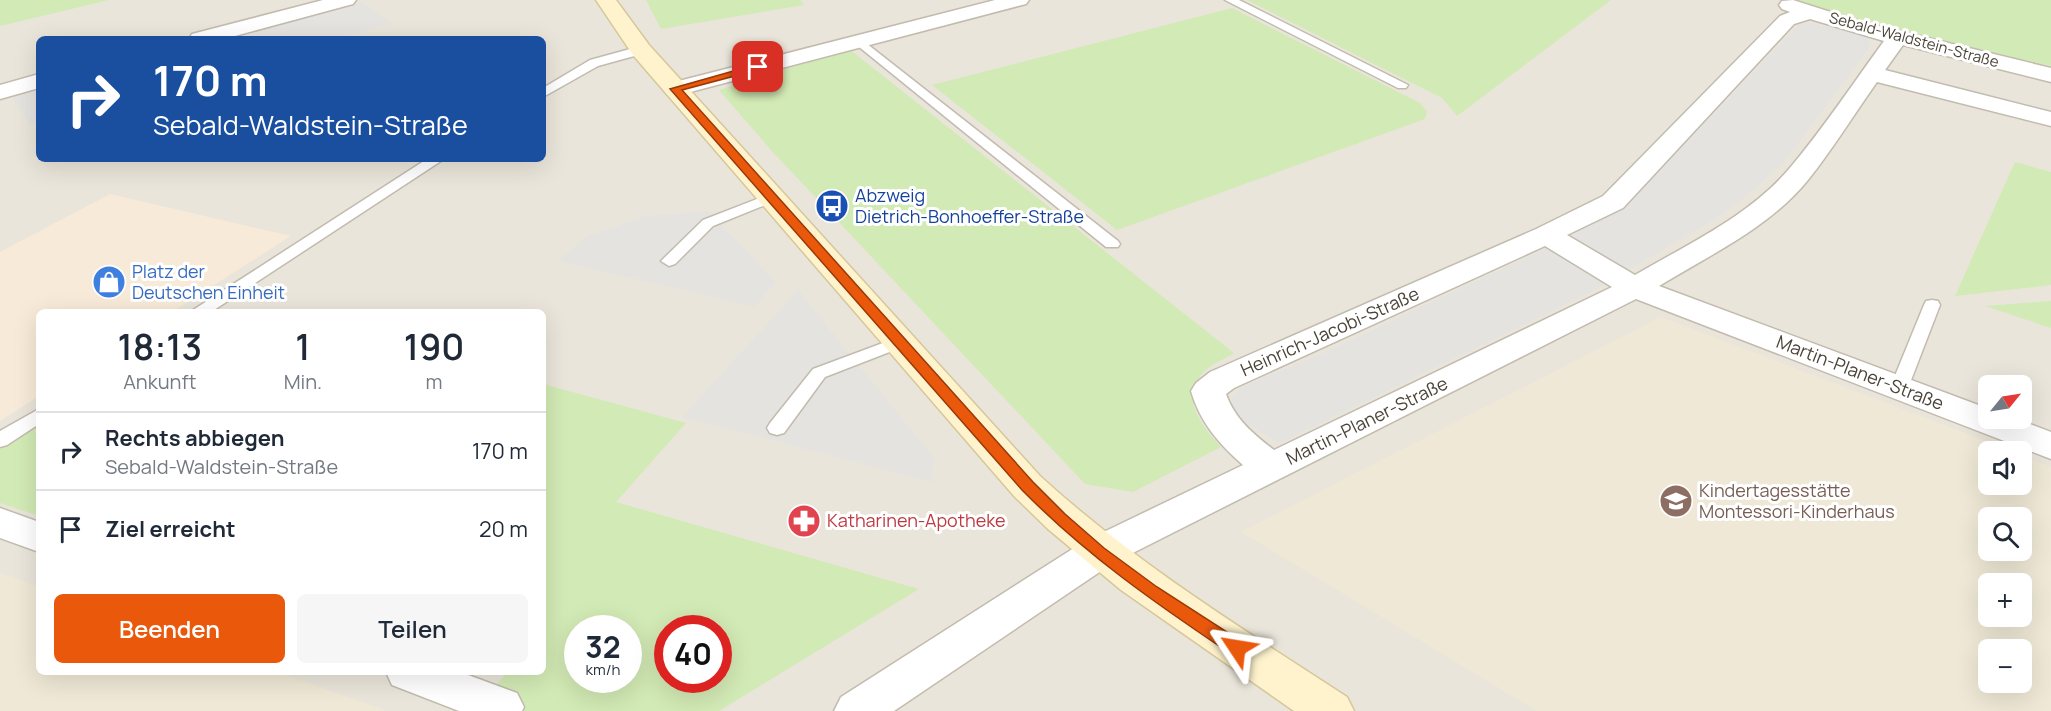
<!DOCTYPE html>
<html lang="de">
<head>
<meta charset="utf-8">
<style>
  :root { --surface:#fff; --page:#f6f6f7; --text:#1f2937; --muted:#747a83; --line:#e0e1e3; --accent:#ea580c }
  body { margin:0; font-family:Manrope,sans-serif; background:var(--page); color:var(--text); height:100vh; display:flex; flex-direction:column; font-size:22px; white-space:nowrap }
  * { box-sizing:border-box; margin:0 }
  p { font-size:20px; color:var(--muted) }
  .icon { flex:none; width:33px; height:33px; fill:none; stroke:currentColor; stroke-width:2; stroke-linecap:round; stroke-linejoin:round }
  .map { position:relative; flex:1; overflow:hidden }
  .panel { position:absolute; left:36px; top:309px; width:510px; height:366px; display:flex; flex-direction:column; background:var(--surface); border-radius:9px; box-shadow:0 6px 24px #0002 }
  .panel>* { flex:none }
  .top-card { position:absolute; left:36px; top:36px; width:510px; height:126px; border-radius:9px; box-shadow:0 6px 24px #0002; background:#1a4fa0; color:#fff; overflow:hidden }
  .needle { width:39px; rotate:60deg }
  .buttons { position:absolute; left:1978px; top:375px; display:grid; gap:12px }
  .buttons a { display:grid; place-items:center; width:54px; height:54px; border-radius:9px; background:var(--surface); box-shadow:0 6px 24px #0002; font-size:30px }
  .speed { position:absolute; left:564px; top:615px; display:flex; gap:12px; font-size:30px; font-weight:700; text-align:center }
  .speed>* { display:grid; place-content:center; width:78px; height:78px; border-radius:50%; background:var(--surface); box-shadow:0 6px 24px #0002; line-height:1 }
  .speed small { font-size:15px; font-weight:400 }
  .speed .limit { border:9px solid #d22; background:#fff; color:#111 }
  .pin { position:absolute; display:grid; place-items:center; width:51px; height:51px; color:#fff; margin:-26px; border-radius:12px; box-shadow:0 3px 9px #0006 }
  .me { position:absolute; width:66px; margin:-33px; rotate:303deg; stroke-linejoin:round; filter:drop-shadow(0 0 4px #0008) }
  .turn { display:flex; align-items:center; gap:21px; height:126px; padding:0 18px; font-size:27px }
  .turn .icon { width:78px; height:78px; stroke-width:2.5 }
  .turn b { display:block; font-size:42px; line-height:51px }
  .eta { display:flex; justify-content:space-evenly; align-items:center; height:102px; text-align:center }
  .eta b { font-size:36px; font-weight:600; line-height:42px }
  .button { display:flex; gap:12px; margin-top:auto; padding:12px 18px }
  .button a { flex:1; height:69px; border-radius:9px; background:var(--accent); color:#fff; font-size:24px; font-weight:600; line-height:69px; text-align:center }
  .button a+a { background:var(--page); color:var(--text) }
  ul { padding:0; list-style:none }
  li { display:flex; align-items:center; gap:18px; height:78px; padding:0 18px; border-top:2px solid var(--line) }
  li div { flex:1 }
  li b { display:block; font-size:22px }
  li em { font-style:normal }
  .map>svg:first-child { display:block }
</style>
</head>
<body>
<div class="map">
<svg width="2051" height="711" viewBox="0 0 2051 711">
  <rect width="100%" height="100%" fill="#f6f3ec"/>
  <!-- residential -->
  <path fill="#eae5da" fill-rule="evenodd" d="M 0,0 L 1795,0 L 1824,11 L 1892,29 L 2051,66 L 2051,711 L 0,711 ZM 39,39 L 543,39 L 543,159 L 39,159 ZM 39,312 L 543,312 L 543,672 L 39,672 ZM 1989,386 L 2022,386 L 2022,418 L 1989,418 ZM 1989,452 L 2022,452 L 2022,484 L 1989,484 ZM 1989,518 L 2022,518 L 2022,550 L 1989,550 ZM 1989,584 L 2022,584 L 2022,616 L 1989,616 ZM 578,628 L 628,628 L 628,680 L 578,680 ZM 668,628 L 718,628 L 718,680 L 668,680 ZM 1989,650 L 2022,650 L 2022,682 L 1989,682 Z"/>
  <!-- commercial -->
  <path fill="#f7ead8" d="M 110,194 L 291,236 L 172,312 L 39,312 L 39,396 L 0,421 L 0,252 Z"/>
  <!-- education -->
  <g fill="#efe8d6" fill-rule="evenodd">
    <path d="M 1661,317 L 2012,451 L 1989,452 L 1989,484 L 2022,484 L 2022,456 L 2051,467 L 2051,711 L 1537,711 L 1241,532 ZM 1989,518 L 2022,518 L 2022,550 L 1989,550 ZM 1989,584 L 2022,584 L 2022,616 L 1989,616 ZM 1989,650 L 2022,650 L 2022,682 L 1989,682 Z"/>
    <path d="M 0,573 L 39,587 L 39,672 L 278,672 L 387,711 L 0,711 Z"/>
  </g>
  <!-- green -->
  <g fill="#d2eab5" fill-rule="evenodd">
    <path d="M 0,0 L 109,0 L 0,26 Z"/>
    <path d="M 646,0 L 800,0 L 804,5 L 661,29 Z"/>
    <path d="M 1247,0 L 1611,0 L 1457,116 L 1442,98 Z"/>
    <path d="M 1795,0 L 2051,0 L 2051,66 C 1965,47 1877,30 1795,0 Z"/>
    <path d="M 1232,8 L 1420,103 L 1427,112 L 1425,119 L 1117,230 L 932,85 Z"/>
    <path d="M 849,49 L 1234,353 C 1225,359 1213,363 1206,370 C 1177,396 1202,426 1221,447 L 1133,492 L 1085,484 L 770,149 L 719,90 Z"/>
    <path d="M 2015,162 L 2051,172 L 2051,285 L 1955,296 Z"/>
    <path d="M 2051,301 L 2051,328 L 1985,306 Z"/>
    <path d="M 543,384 L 686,423 L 616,502 L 919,589 L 719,711 L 474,711 L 507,672 L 543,672 ZM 578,628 L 628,628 L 628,680 L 578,680 ZM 668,628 L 718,628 L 718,680 L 668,680 Z"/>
    <path d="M 39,423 L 39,516 L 0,503 L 0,449 Z"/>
  </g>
  <!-- parking -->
  <g fill="#e5e3e0">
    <path d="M 362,2 L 392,23 L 336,39 L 221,39 Z"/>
    <path d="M 1809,23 L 1860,34 L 1868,38 L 1870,47 L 1785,161 L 1756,188 L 1720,216 L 1593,291 L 1280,443 L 1243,422 L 1233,406 L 1232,397 L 1241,387 L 1321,354 L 1536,253 L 1618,211 L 1799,25 Z"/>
    <path d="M 39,87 L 39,122 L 30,124 L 10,95 Z"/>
    <path d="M 708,211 L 776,282 L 755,307 L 558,261 L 588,236 L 645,216 Z"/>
    <path d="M 798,290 L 934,458 L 932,482 L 682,417 Z"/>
  </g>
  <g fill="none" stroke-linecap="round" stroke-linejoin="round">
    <!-- lane casing -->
    <g stroke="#c2bbae" stroke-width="3">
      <g id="lane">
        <path d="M 1225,0 L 1239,0 L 1408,85 L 1406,88 L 1398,88 Z"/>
        <path d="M 857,36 L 1118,241 L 1120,244 L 1118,247 L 1106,247 L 853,42 L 853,38 Z"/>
        <path d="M 641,46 L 645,47 L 645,53 L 598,66 L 543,97 L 543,88 L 590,60 Z"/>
        <path d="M 427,159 L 444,159 L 211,312 L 190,312 Z"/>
        <path d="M 770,194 L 777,198 L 775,201 L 713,226 L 675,264 L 669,266 L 661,261 L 703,220 Z"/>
        <path d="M 1932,300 L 1938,301 L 1940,305 L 1908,388 L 1906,392 L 1892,392 L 1890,388 L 1924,305 L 1926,301 Z"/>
        <path d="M 899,337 L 905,338 L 908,342 L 905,346 L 825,377 L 784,433 L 777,435 L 770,433 L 767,428 L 770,423 L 813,369 Z"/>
        <path d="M 39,409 L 39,424 L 7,445 L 0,447 L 0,431 Z"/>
      </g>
    </g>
    <!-- street casing -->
    <g stroke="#c2bbae" stroke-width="3">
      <g id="street">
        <path d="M 323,0 L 356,0 L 353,4 L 224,39 L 189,39 L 192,34 Z"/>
        <path d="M 995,0 L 1029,0 L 1026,4 L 675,96 L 667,94 L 663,89 L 667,84 Z"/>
        <path d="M 1793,0 L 1862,22 L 2051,68 L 2051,82 L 1903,45 L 1885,70 L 2051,112 L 2051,126 L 1877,82 C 1854,114 1833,149 1808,180 C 1770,227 1710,255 1659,286 L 1989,409 L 1989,418 L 2014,418 L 2051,432 L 2051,459 L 1636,299 L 1113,563 L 894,711 L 834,711 L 841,697 L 1085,541 L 1243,465 C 1219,444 1200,422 1191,391 L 1196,383 L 1210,372 L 1536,229 L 1603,196 L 1780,16 L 1790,12 L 1782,9 L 1779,5 L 1782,1 ZM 1810,19 L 1884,41 C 1854,82 1823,129 1789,169 C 1749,216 1688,244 1635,275 L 1567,235 L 1623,208 L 1794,24 ZM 1545,246 L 1612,287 L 1274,450 C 1253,434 1235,419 1226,394 L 1234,388 Z"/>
        <path d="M 39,74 L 39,88 L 0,99 L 0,85 Z"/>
        <path d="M 0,508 L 39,522 L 39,552 L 0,538 Z"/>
        <path d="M 386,672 L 460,672 L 517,693 L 524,707 L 522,711 L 459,711 L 392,685 Z"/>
      </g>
    </g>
    <!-- secondary casing -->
    <g stroke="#d6c79b" stroke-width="3">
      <path id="secondary" d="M 596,0 L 616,0 L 649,45 L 1040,476 C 1134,562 1241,628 1347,697 L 1354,711 L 1294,711 L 1121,590 L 1048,529 L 1014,496 L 633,55 Z"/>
    </g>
    <!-- lane -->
    <use href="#lane" fill="#fff" fill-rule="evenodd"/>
    <!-- street -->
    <use href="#street" fill="#fff" fill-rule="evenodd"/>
    <!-- secondary -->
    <use href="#secondary" fill="#fff3cd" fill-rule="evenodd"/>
  </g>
  <!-- route -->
  <path fill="#ea580c" stroke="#983908" stroke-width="1.5" d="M 758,64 L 762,67 L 761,69 L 682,90 L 1033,482 L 1065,514 L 1104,548 L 1157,587 L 1244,643 L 1246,648 L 1244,654 L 1237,656 L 1231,654 C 1155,603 1086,555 1022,490 L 670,89 Z"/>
  <!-- icons -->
  <defs>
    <g id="bus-disc" transform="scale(1.725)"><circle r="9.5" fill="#1a4fb4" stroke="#fff"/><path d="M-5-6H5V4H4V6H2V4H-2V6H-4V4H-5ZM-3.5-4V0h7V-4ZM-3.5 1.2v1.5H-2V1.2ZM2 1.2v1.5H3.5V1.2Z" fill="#fff"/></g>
    <g id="shop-disc" transform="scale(1.725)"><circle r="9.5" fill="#3f7fe0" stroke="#fff"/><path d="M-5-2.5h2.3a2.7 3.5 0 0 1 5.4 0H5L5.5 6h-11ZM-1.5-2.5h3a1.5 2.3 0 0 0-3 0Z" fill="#fff"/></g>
    <g id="school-disc" transform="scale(1.725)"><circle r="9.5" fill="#8d6e63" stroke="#fff"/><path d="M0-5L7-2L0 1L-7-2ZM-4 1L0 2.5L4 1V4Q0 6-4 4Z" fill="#fff"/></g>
    <g id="pharmacy-disc" transform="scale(1.725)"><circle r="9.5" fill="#e0444e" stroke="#fff"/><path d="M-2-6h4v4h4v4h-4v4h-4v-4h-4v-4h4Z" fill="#fff"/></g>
  </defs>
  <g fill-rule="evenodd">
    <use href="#bus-disc" x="832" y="206"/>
    <use href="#shop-disc" x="109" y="282"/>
    <use href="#school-disc" x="1676" y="501"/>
    <use href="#pharmacy-disc" x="804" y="521"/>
  </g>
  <g text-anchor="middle" stroke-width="6" stroke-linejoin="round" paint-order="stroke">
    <!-- far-street labels -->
    <g font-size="15" fill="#4b4439" stroke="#fff">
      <text transform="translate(1914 40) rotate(15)" y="5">Sebald-Waldstein-Straße</text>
    </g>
    <!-- transit labels -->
    <g font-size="18" fill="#164399" stroke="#fff" text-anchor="start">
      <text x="855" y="202">Abzweig<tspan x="855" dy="21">Dietrich-Bonhoeffer-Straße</tspan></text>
    </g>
    <!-- shop labels -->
    <g font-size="18" fill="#366cbe" stroke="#fff" text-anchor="start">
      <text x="132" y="278">Platz der<tspan x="132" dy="21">Deutschen Einheit</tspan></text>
    </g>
    <!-- street labels -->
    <g font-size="18" fill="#4b4439" stroke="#fff">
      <text transform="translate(1330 332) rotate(-24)" y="6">Heinrich-Jacobi-Straße</text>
      <text transform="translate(1860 373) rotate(21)" y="6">Martin-Planer-Straße</text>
      <text transform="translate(1367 421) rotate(-26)" y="6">Martin-Planer-Straße</text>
    </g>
    <!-- education labels -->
    <g font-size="18" fill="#785e54" stroke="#fff" text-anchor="start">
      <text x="1699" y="497">Kindertagesstätte<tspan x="1699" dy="21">Montessori-Kinderhaus</tspan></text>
    </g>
    <!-- health labels -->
    <g font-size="18" fill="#be3a42" stroke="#fff" text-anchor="start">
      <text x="827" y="527">Katharinen-Apotheke</text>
    </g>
  </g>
</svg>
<div class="buttons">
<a><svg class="needle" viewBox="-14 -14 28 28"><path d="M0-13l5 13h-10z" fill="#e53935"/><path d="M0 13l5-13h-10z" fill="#747a83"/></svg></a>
<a><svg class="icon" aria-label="sound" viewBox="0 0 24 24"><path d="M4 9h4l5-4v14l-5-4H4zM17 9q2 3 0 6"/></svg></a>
<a><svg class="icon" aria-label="search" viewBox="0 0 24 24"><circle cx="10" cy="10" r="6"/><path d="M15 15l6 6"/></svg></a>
<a>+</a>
<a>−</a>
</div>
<div class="speed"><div>32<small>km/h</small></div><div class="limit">40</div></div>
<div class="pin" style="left:758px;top:67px;background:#d93025"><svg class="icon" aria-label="arrive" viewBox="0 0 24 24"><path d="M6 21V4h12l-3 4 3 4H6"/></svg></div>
<svg class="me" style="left:1237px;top:648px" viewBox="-20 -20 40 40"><path d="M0-17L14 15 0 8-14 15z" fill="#ea580c" stroke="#fff" stroke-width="4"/></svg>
<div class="top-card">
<div class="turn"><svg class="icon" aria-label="right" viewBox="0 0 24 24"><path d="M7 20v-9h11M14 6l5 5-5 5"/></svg><div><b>170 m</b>Sebald-Waldstein-Straße</div></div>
</div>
<section class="panel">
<div class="eta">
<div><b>18:13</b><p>Ankunft</p></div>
<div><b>1</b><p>Min.</p></div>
<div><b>190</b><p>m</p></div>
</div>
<ul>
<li><svg class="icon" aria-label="right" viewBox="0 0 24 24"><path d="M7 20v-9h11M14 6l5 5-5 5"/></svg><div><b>Rechts abbiegen</b><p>Sebald-Waldstein-Straße</p></div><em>170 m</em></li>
<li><svg class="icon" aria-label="arrive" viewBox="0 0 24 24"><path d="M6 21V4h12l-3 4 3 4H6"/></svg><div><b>Ziel erreicht</b></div><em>20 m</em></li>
</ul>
<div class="button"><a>Beenden</a><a>Teilen</a></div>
</section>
</div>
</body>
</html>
